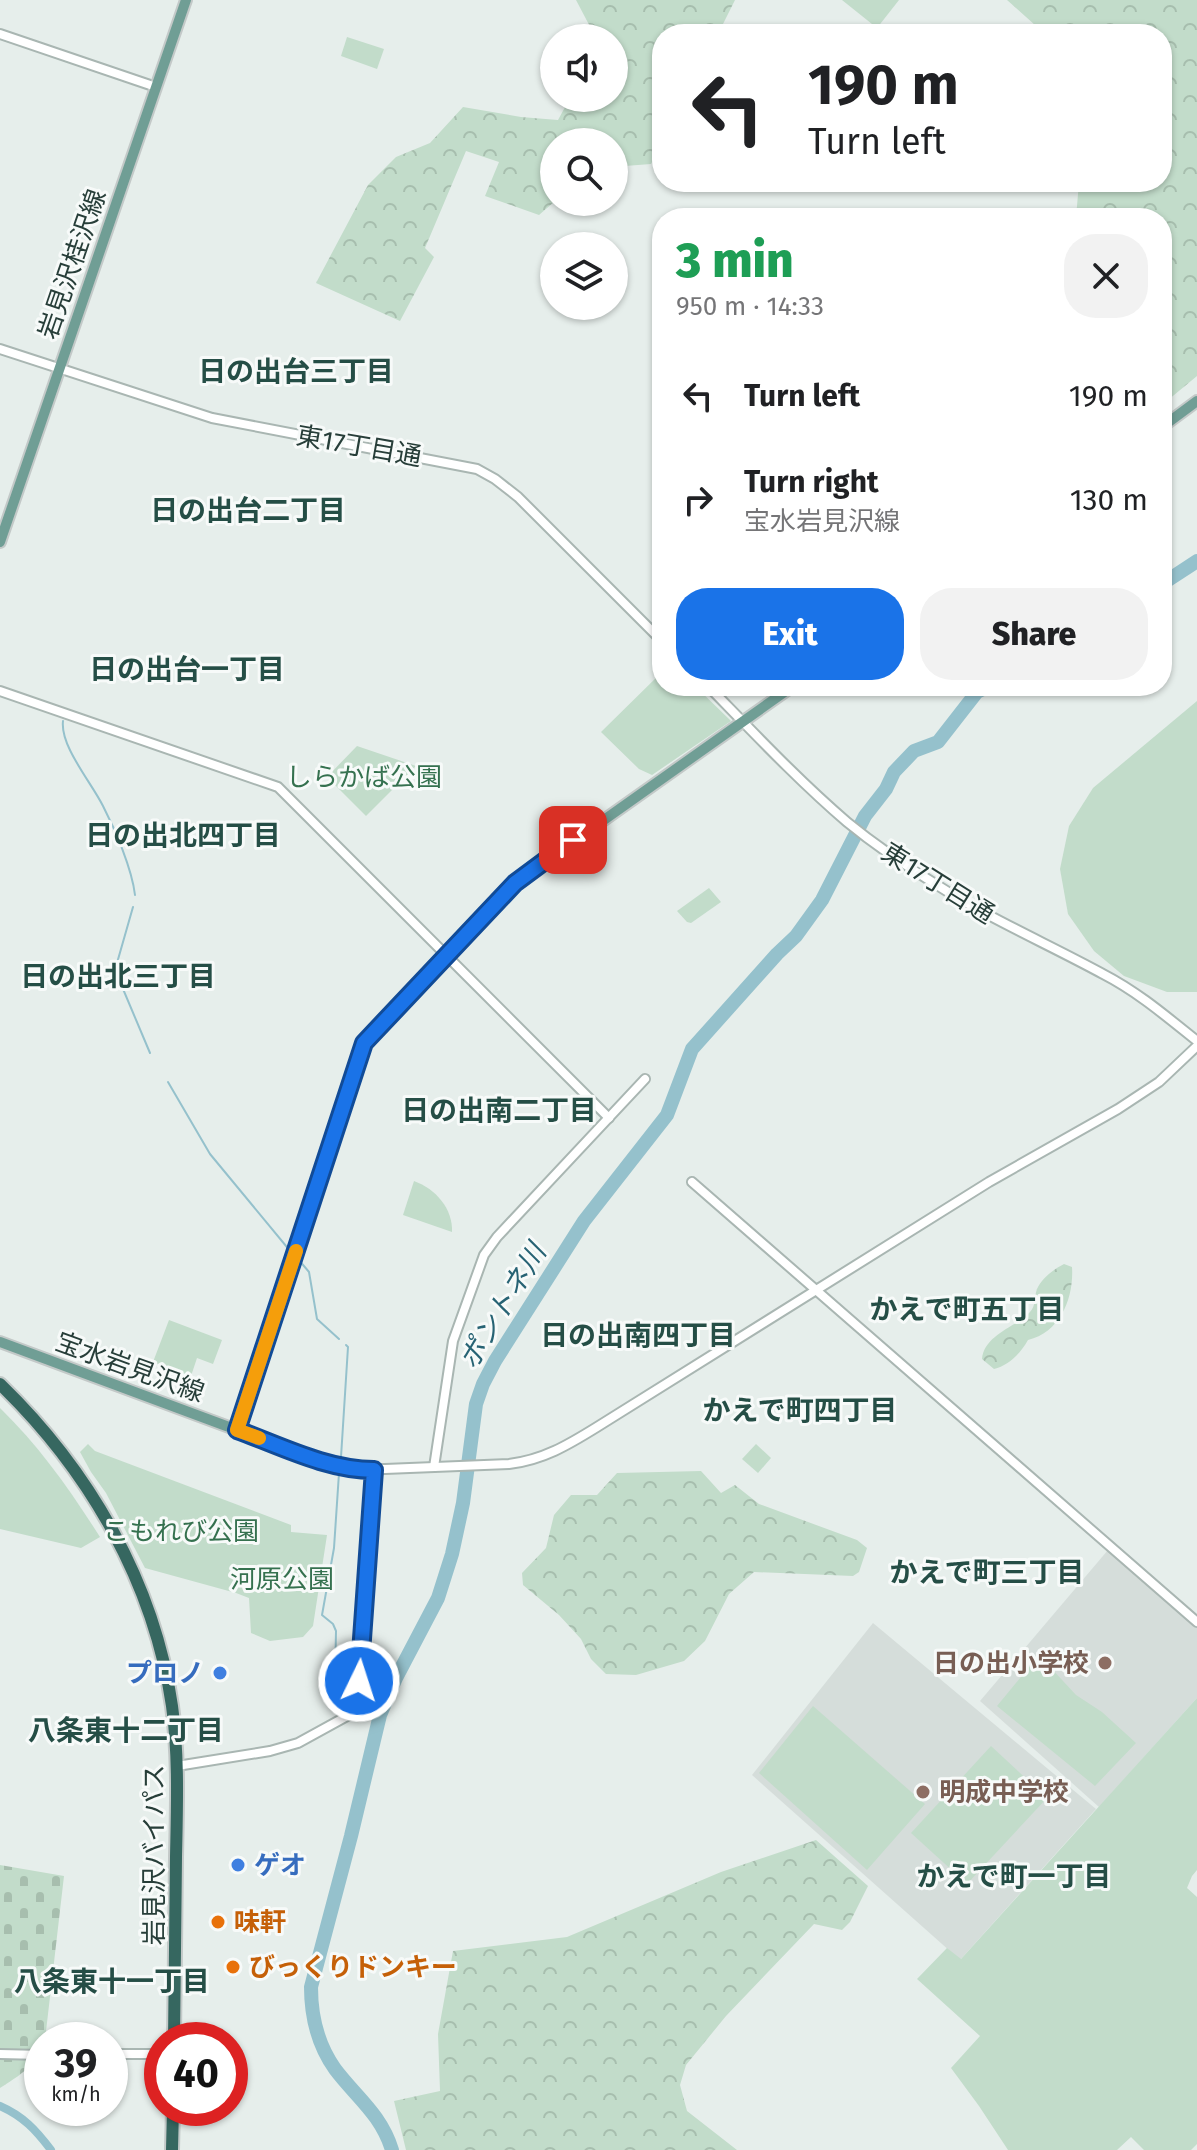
<!DOCTYPE html>
<html lang="en">
<head>
<meta charset="utf-8">
<style>
  :root { --surface:#fff; --page:#f2f2f2; --text:#202124; --muted:#757577; --accent:#1a73e8 }
  body { margin:0; font-family:"Fira Sans","Noto Sans JP",sans-serif; background:var(--page); color:var(--text); height:100vh; display:flex; flex-direction:column; font-size:30px; white-space:nowrap }
  * { box-sizing:border-box; margin:0 }
  p { font-size:26px; color:var(--muted) }
  .icon { flex:none; width:44px; height:44px; fill:none; stroke:currentColor; stroke-width:2; stroke-linecap:round; stroke-linejoin:round }
  .map { position:relative; flex:1; overflow:hidden }
  .sheet { position:absolute; left:652px; top:208px; width:520px; height:488px; display:flex; flex-direction:column; background:var(--surface); border-radius:32px; box-shadow:0 2px 6px #0004 }
  .sheet>* { flex:none }
  .guide { position:absolute; left:652px; top:24px; width:520px; height:168px; border-radius:32px; box-shadow:0 2px 6px #0004; background:#fff; color:var(--text); overflow:hidden }
  .buttons { position:absolute; left:540px; top:24px; display:grid; gap:16px }
  .buttons a { display:grid; place-items:center; width:88px; height:88px; border-radius:50%; background:var(--surface); box-shadow:0 2px 6px #0004; font-size:40px }
  .speed { position:absolute; left:24px; top:2022px; display:flex; gap:16px; font-size:40px; font-weight:700; text-align:center }
  .speed>* { display:grid; place-content:center; width:104px; height:104px; border-radius:50%; background:var(--surface); box-shadow:0 2px 6px #0004; line-height:1 }
  .speed small { font-size:20px; font-weight:400 }
  .speed .limit { border:12px solid #d22; background:#fff; color:#111 }
  .pin { position:absolute; display:grid; place-items:center; width:68px; height:68px; color:#fff; margin:-34px; border-radius:16px; box-shadow:0 4px 12px #0006 }
  .me { position:absolute; width:88px; margin:-44px; rotate:4deg; stroke-linejoin:round; filter:drop-shadow(0 0 6px #0008) }
  .turn { display:flex; align-items:center; gap:28px; height:168px; padding:0 24px; font-size:36px }
  .turn .icon { width:104px; height:104px; stroke-width:2.5 }
  .turn b { display:block; font-size:56px; line-height:68px }
  .round { display:grid; place-items:center; flex:none; width:84px; height:84px; border-radius:32px; background:var(--page) }
  .head { display:flex; align-items:center; justify-content:space-between; height:136px; padding:0 24px }
  h1 { font-size:48px; font-weight:800; line-height:60px; color:#1e9e55 }
  .cta { display:flex; gap:16px; margin-top:auto; padding:16px 24px }
  .cta a { flex:1; height:92px; border-radius:32px; background:var(--accent); color:#fff; font-size:32px; font-weight:800; line-height:92px; text-align:center }
  .cta a+a { background:var(--page); color:var(--text) }
  ul { padding:0; list-style:none }
  li { display:flex; align-items:center; gap:24px; height:104px; padding:0 24px }
  li div { flex:1 }
  li b { display:block; font-size:30px }
  li em { font-style:normal }
  .map>svg:first-child { display:block }
</style>
</head>
<body>
<div class="map">
<svg width="1197" height="2150" viewBox="0 0 1197 2150">
  <defs>
    <pattern id="forest-crowns" width="20" height="18" patternUnits="userSpaceOnUse" patternTransform="scale(2)"><rect width="20" height="18" fill="#c2dcca"/><path d="M2 6a3 3 0 1 1 6 0M12 15a3 3 0 1 1 6 0" fill="none" stroke="#a7beae"/></pattern>
    <pattern id="cemetery-stones" width="16" height="16" patternUnits="userSpaceOnUse" patternTransform="scale(2)"><rect width="16" height="16" fill="#c2dcca"/><path d="M2 7V4a2 2 0 0 1 4 0v3zM10 15v-3a2 2 0 0 1 4 0v3z" fill="#a7beae"/></pattern>
  </defs>
  <rect width="100%" height="100%" fill="#e6eeeb"/>
  <!-- built -->
  <g fill="#d5ddda">
    <path d="M 1108,1550 L 1197,1628 L 1197,1698 L 1099,1807 L 980,1701 Z"/>
    <path d="M 873,1623 L 1096,1809 L 960,1960 L 752,1775 Z"/>
  </g>
  <!-- green -->
  <g fill="#c2dcca">
    <path d="M 842,0 L 899,0 L 877,28 Z"/>
    <path d="M 347,37 L 384,49 L 377,69 L 341,56 Z"/>
    <path d="M 662,672 L 662,686 L 695,686 L 731,721 L 652,775 L 639,769 L 601,732 Z"/>
    <path d="M 1197,701 L 1197,992 L 1167,992 L 1124,976 L 1094,951 L 1068,914 L 1060,869 L 1069,826 L 1093,788 Z"/>
    <path d="M 357,746 L 416,766 L 366,816 L 327,777 Z"/>
    <path d="M 709,888 L 721,902 L 691,923 L 687,922 L 677,911 Z"/>
    <path d="M 414,1181 C 436,1189 453,1209 452,1232 L 403,1215 Z"/>
    <path d="M 169,1320 L 222,1340 L 213,1364 L 197,1358 L 191,1376 L 153,1362 Z"/>
    <path d="M 0,1408 C 40,1447 70,1490 100,1537 L 81,1548 L 0,1529 Z"/>
    <path d="M 88,1444 L 95,1451 L 291,1525 L 291,1532 L 327,1535 L 313,1626 L 303,1637 L 270,1641 L 251,1633 L 249,1598 L 236,1593 L 145,1568 L 106,1493 L 91,1472 L 80,1452 Z"/>
    <path d="M 756,1444 L 771,1458 L 758,1473 L 742,1459 Z"/>
    <path d="M 1039,1655 L 1076,1695 L 1102,1712 L 1136,1743 L 1095,1786 L 997,1706 Z"/>
    <path d="M 1197,1698 L 1197,1870 L 1192,1876 L 1187,1888 L 1197,1897 L 1197,2144 L 1191,2150 L 1144,2150 L 1131,2137 L 1117,2150 L 1008,2150 L 979,2106 L 951,2068 L 980,2036 L 917,1979 L 947,1948 L 961,1959 Z"/>
    <path d="M 813,1706 L 925,1804 L 867,1870 L 759,1773 Z"/>
    <path d="M 991,1746 L 1047,1798 L 967,1884 L 911,1833 Z"/>
  </g>
  <!-- forest -->
  <g fill="url(#forest-crowns)">
    <path d="M 576,0 L 735,0 L 718,34 L 662,34 L 662,143 L 651,164 L 625,166 L 614,162 L 614,142 L 554,142 L 554,202 L 539,215 L 485,196 L 499,162 L 466,151 L 425,248 L 434,257 L 400,321 L 316,283 L 368,185 L 396,157 L 430,143 L 463,107 L 521,117 L 558,120 L 570,98 L 614,98 L 614,38 L 596,38 Z"/>
    <path d="M 1007,0 L 1197,0 L 1197,376 L 1162,405 L 1162,218 L 1076,218 L 1079,182 L 1162,182 L 1162,34 L 1045,34 Z"/>
    <path d="M 1064,1264 L 1072,1267 C 1074,1297 1061,1332 1028,1340 C 1020,1354 1009,1365 994,1369 L 982,1359 C 984,1335 1014,1328 1030,1312 C 1036,1306 1034,1297 1037,1289 C 1042,1278 1054,1269 1064,1264 Z"/>
    <path d="M 701,1471 L 721,1493 L 735,1485 L 759,1504 L 857,1540 L 867,1548 L 859,1572 L 853,1576 L 754,1572 L 729,1594 L 705,1641 L 684,1661 L 636,1675 L 606,1674 L 591,1659 L 581,1639 L 559,1615 L 523,1585 L 522,1573 L 546,1548 L 554,1515 L 571,1495 L 597,1495 L 617,1473 Z"/>
    <path d="M 816,1840 L 868,1886 L 850,1922 L 842,1930 L 814,1924 L 726,2016 L 686,2065 L 680,2085 L 687,2111 L 737,2150 L 406,2150 L 394,2101 L 440,2091 L 438,2034 L 453,1951 L 567,1937 L 721,1872 Z"/>
  </g>
  <!-- cemetery -->
  <path fill="url(#cemetery-stones)" d="M 0,1865 L 64,1876 L 45,2040 L 42,2040 C 42,2063 17,2077 0,2088 Z"/>
  <g fill="none" stroke-linecap="round" stroke-linejoin="round">
    <!-- stream -->
    <g stroke="#95c1cc" stroke-width="2">
      <path d="M 63,721 C 60,746 91,782 103,806 C 115,829 132,869 135,895"/>
      <path d="M 133,907 L 115,970 L 150,1053"/>
      <path d="M 168,1082 L 210,1154 L 291,1252"/>
      <path d="M 298,1259 L 309,1272 L 317,1319 L 339,1339"/>
      <path d="M 341,1457 L 348,1347 L 346,1345"/>
      <path d="M 339,1473 L 334,1548 L 322,1615 L 333,1624 L 336,1631 L 335,1680 L 338,1684 L 349,1687"/>
      <path d="M 369,1690 L 387,1698"/>
    </g>
    <!-- canal -->
    <path stroke="#95c1cc" stroke-width="8" d="M 0,2106 C 23,2116 36,2130 51,2150"/>
    <!-- river -->
    <g stroke="#95c1cc" stroke-width="14">
      <path d="M 1162,584 L 1197,561"/>
      <path d="M 392,2150 C 381,2114 356,2097 335,2069 C 318,2045 311,2015 311,1987 L 351,1836 L 380,1715 L 396,1678 L 438,1598 L 452,1554 L 463,1503 L 476,1404 L 483,1384 L 495,1361 L 584,1221 L 667,1115 L 692,1049 L 777,954 L 796,936 L 822,900 L 865,816 L 886,789 L 894,772 L 914,751 L 938,742 L 977,692 L 989,686"/>
    </g>
    <!-- minor casing -->
    <g stroke="#a9b6b2" stroke-width="12">
      <g id="minor">
        <path d="M 0,34 L 156,87"/>
        <path d="M 0,349 L 212,418 L 477,469 L 495,479 L 518,497 L 662,641"/>
        <path d="M 708,686 C 753,732 798,780 847,822 C 875,845 906,866 937,885 C 990,919 1048,944 1103,974 C 1138,992 1167,1017 1197,1041"/>
        <path d="M 0,691 L 278,787 L 609,1118"/>
        <path d="M 692,1182 L 1197,1622"/>
        <path d="M 237,1430 L 324,1462 L 360,1470 L 509,1464 C 543,1460 568,1445 597,1427 L 989,1182 L 1118,1109 L 1159,1082 L 1197,1046"/>
        <path d="M 434,1467 L 453,1341 L 484,1255 L 497,1237 L 645,1079"/>
        <path d="M 177,1766 L 270,1751 L 298,1743 L 349,1715 L 356,1702 L 358,1692 L 374,1470"/>
        <path d="M 0,2054 L 42,2055"/>
        <path d="M 110,2054 L 162,2054"/>
      </g>
    </g>
    <!-- major casing -->
    <g stroke="#c3c9c8" stroke-width="14">
      <g id="major">
        <path d="M 1162,427 L 1197,401"/>
        <path d="M 0,542 L 186,0"/>
        <path d="M 0,1342 L 237,1430 L 357,1059 L 367,1039 L 515,883 L 793,686"/>
      </g>
    </g>
    <!-- highway casing -->
    <g stroke="#c3c9c8" stroke-width="16">
      <g id="highway">
        <path d="M 0,1384 C 89,1470 154,1582 172,1706 C 179,1756 177,1807 176,1857 C 175,1918 175,1979 174,2040"/>
        <path d="M 172,2150 L 173,2108"/>
      </g>
    </g>
    <!-- minor -->
    <use href="#minor" stroke="#fff" stroke-width="8"/>
    <!-- major -->
    <use href="#major" stroke="#709e95" stroke-width="10"/>
    <!-- highway -->
    <use href="#highway" stroke="#366760" stroke-width="12"/>
  </g>
  <g fill="none" stroke-linecap="round" stroke-linejoin="round">
    <!-- route casing -->
    <g stroke="#114b97" stroke-width="20">
      <path id="route" d="M 359,1681 L 374,1470 C 327,1470 281,1446 237,1430 L 364,1043 L 515,883 L 573,840"/>
    </g>
    <!-- route -->
    <use href="#route" stroke="#1a73e8" stroke-width="14"/>
    <!-- slow -->
    <path stroke="#f59e0b" stroke-width="14" d="M 259,1438 L 237,1430 L 296,1251"/>
  </g>
  <!-- markers -->
  <g fill="#8d6e63" stroke="#f7faf9" stroke-width="3">
    <circle cx="1105" cy="1663" r="8"/>
    <circle cx="923" cy="1792" r="8"/>
  </g>
  <g fill="#3f7fe0" stroke="#f7faf9" stroke-width="3">
    <circle cx="220" cy="1673" r="8"/>
    <circle cx="238" cy="1865" r="8"/>
  </g>
  <g fill="#e8710a" stroke="#f7faf9" stroke-width="3">
    <circle cx="218" cy="1922" r="8"/>
    <circle cx="233" cy="1967" r="8"/>
  </g>
  <g text-anchor="middle" stroke-width="6" stroke-linejoin="round" paint-order="stroke">
    <!-- street labels -->
    <g font-size="26" fill="#273e39" stroke="#f7faf9">
      <text transform="translate(72 264) rotate(-71)" y="9">岩見沢桂沢線</text>
      <text transform="translate(359 446) rotate(10)" y="9">東17丁目通</text>
      <text transform="translate(938 883) rotate(32)" y="9">東17丁目通</text>
      <text transform="translate(130 1367) rotate(20)" y="9">宝水岩見沢線</text>
      <text transform="translate(154 1855) rotate(-90)" y="9">岩見沢バイパス</text>
    </g>
    <!-- park labels -->
    <g font-size="26" fill="#35714f" stroke="#f7faf9">
      <text x="364" y="786">しらかば公園</text>
      <text x="181" y="1540">こもれび公園</text>
      <text x="282" y="1588">河原公園</text>
    </g>
    <!-- education labels -->
    <g font-size="26" font-weight="bold" fill="#785e54" stroke="#f7faf9" text-anchor="end">
      <text x="1089" y="1672">日の出小学校</text>
      <text x="939" y="1801" text-anchor="start">明成中学校</text>
    </g>
    <!-- shop labels -->
    <g font-size="26" font-weight="bold" fill="#366cbe" stroke="#f7faf9" text-anchor="end">
      <text x="204" y="1682">プロノ</text>
      <text x="254" y="1874" text-anchor="start">ゲオ</text>
    </g>
    <!-- food labels -->
    <g font-size="26" font-weight="bold" fill="#c56008" stroke="#f7faf9" text-anchor="start">
      <text x="234" y="1931">味軒</text>
      <text x="249" y="1976">びっくりドンキー</text>
    </g>
    <!-- neighbourhood labels -->
    <g font-size="28" font-weight="bold" fill="#254e46" stroke="#f7faf9">
      <text x="296" y="381">日の出台三丁目</text>
      <text x="248" y="520">日の出台二丁目</text>
      <text x="187" y="679">日の出台一丁目</text>
      <text x="183" y="845">日の出北四丁目</text>
      <text x="118" y="986">日の出北三丁目</text>
      <text x="499" y="1120">日の出南二丁目</text>
      <text x="967" y="1319">かえで町五丁目</text>
      <text x="638" y="1345">日の出南四丁目</text>
      <text x="800" y="1420">かえで町四丁目</text>
      <text x="987" y="1582">かえで町三丁目</text>
      <text x="126" y="1740">八条東十二丁目</text>
      <text x="1014" y="1886">かえで町一丁目</text>
      <text x="112" y="1991">八条東十一丁目</text>
    </g>
    <!-- water labels -->
    <g font-size="28" font-style="italic" fill="#276374" stroke="#f7faf9">
      <text transform="translate(502 1306) rotate(-59)" y="10">ポントネ川</text>
    </g>
  </g>
</svg>
<div class="buttons">
<a><svg class="icon" aria-label="sound" viewBox="0 0 24 24"><path d="M4 9h4l5-4v14l-5-4H4zM17 9q2 3 0 6"/></svg></a>
<a><svg class="icon" aria-label="search" viewBox="0 0 24 24"><circle cx="10" cy="10" r="6"/><path d="M15 15l6 6"/></svg></a>
<a><svg class="icon" aria-label="layers" viewBox="0 0 24 24"><path d="M12 4l9 5-9 5-9-5zM3 14l9 5 9-5"/></svg></a>
</div>
<div class="speed"><div>39<small>km/h</small></div><div class="limit">40</div></div>
<div class="pin" style="left:573px;top:840px;background:#d93025"><svg class="icon" aria-label="arrive" viewBox="0 0 24 24"><path d="M6 21V4h12l-3 4 3 4H6"/></svg></div>
<svg class="me" style="left:359px;top:1681px" viewBox="-20 -20 40 40"><circle r="17" fill="#1a73e8" stroke="#fff" stroke-width="3"/><path d="M0-11L8 9 0 5-8 9z" fill="#fff"/></svg>
<div class="guide">
<div class="turn"><svg class="icon" aria-label="left" viewBox="0 0 24 24"><path d="M17 20v-9H6M10 6l-5 5 5 5"/></svg><div><b>190 m</b>Turn left</div></div>
</div>
<section class="sheet">
<div class="head"><div><h1>3 min</h1><p>950 m · 14:33</p></div><a class="round"><svg class="icon" aria-label="close" viewBox="0 0 24 24"><path d="M6 6l12 12M18 6L6 18"/></svg></a></div>
<ul>
<li><svg class="icon" aria-label="left" viewBox="0 0 24 24"><path d="M17 20v-9H6M10 6l-5 5 5 5"/></svg><div><b>Turn left</b></div><em>190 m</em></li>
<li><svg class="icon" aria-label="right" viewBox="0 0 24 24"><path d="M7 20v-9h11M14 6l5 5-5 5"/></svg><div><b>Turn right</b><p>宝水岩見沢線</p></div><em>130 m</em></li>
</ul>
<div class="cta"><a>Exit</a><a>Share</a></div>
</section>
</div>
</body>
</html>
